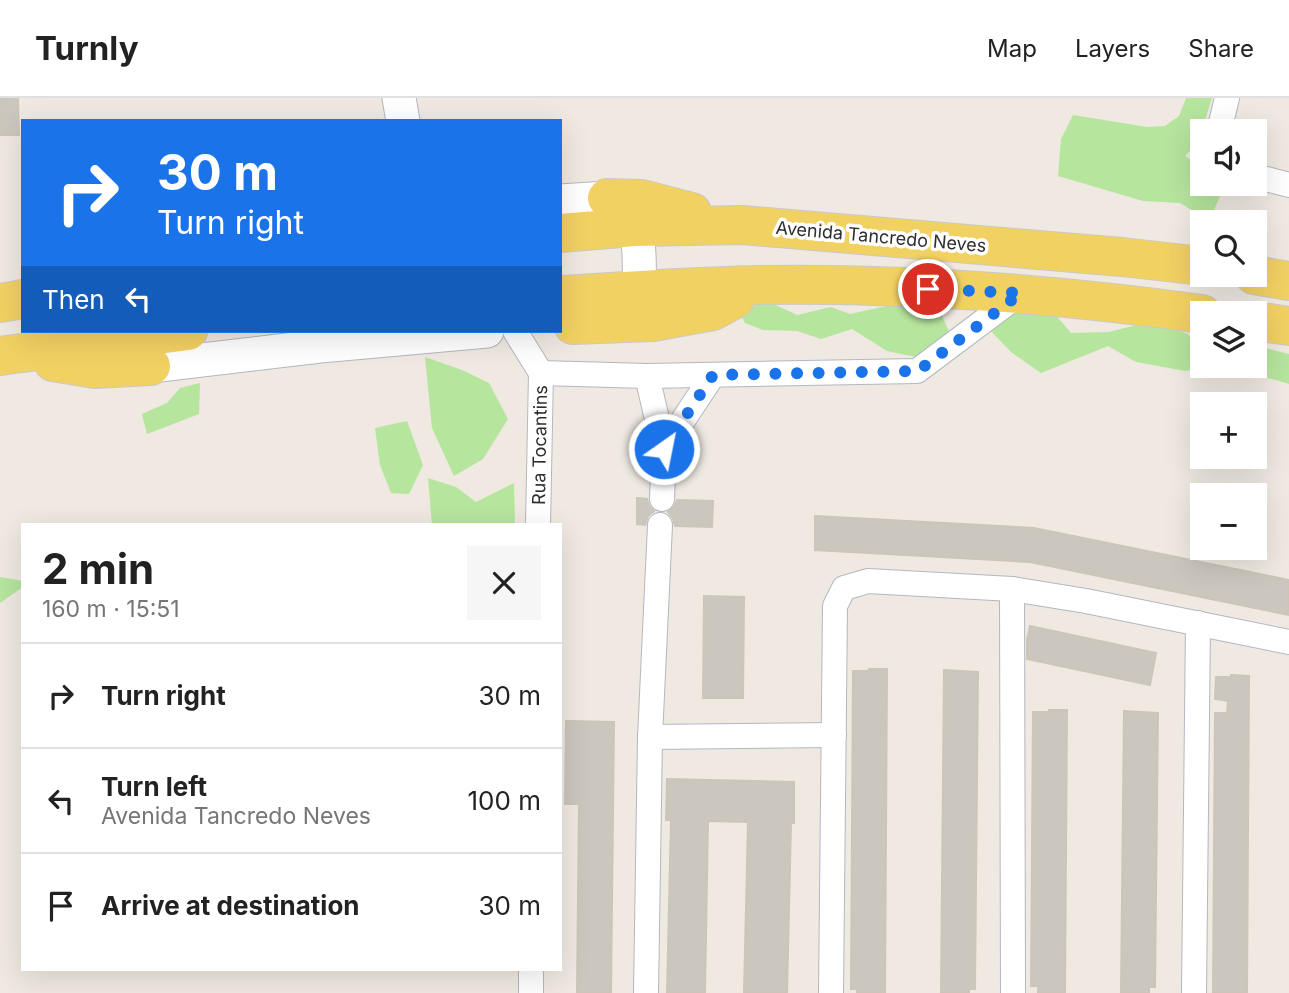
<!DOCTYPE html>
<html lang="en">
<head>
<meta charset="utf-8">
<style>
  :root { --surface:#fff; --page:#f6f6f6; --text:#222; --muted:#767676; --line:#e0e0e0 }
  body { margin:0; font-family:Inter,sans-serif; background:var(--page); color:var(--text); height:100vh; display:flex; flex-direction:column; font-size:26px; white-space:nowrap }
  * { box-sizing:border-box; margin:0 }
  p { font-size:23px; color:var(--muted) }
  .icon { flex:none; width:38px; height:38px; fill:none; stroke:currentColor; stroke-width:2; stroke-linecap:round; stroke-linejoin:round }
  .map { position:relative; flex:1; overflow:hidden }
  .side { position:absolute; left:21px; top:425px; width:541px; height:448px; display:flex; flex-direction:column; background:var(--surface); border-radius:0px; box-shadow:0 7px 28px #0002 }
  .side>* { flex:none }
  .hud { position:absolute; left:21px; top:21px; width:541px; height:214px; border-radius:0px; box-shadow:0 7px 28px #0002; background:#1a73e8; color:#fff; overflow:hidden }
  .fabs { position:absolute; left:1190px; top:21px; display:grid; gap:14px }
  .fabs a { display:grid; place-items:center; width:77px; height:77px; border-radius:0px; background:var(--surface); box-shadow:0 7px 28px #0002; font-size:35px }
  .pin { position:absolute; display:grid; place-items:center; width:60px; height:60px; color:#fff; margin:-30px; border:4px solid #fff; border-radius:50%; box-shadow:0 2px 7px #0007 }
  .me { position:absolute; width:77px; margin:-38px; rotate:33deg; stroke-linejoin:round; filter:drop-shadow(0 0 5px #0008) }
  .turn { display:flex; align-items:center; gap:24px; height:147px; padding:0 21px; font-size:32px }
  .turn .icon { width:91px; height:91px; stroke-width:2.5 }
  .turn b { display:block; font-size:49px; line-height:60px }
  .then { display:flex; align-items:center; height:66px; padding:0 21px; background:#0003; gap:14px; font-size:26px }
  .round { display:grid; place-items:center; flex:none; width:74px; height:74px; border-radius:0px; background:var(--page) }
  .head { display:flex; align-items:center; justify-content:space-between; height:119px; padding:0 21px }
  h1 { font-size:42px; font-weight:700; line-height:52px }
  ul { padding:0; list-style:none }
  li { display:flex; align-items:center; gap:21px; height:105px; padding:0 21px; border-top:2px solid var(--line) }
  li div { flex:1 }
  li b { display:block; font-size:26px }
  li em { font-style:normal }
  header { display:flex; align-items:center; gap:42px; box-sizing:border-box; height:98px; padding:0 35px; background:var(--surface); border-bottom:2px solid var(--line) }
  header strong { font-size:33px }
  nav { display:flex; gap:38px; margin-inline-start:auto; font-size:24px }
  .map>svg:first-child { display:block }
</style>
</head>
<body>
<header>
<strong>Turnly</strong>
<nav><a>Map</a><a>Layers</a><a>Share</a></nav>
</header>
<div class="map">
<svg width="1289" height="895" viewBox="0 0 1289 895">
  <rect width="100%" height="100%" fill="#efe9e1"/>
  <!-- green -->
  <g fill="#b6e59e">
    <path d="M 1186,0 L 1212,0 L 1198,44 L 1185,58 L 1202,69 L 1202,86 L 1218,86 L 1221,96 L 1214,112 L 1196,115 L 1180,105 L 1143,103 L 1058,78 L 1061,41 L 1073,17 L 1147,29 L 1165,28 L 1179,18 Z"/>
    <path d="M 767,203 L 797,217 L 831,209 L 850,216 L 887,208 L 922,207 L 939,211 L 960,258 L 931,262 L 887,253 L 852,231 L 821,241 L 797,233 L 763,232 L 745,225 L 739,213 Z"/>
    <path d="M 1020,204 L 1053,214 L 1071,235 L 1109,234 L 1152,223 L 1188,236 L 1196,249 L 1202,250 L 1202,268 L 1255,268 L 1255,250 L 1265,250 L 1289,256 L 1289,286 L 1268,280 L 1240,279 L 1211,269 L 1185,273 L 1136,264 L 1108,248 L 1041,275 L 1011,254 L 987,229 Z"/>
    <path d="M 425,259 L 462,272 L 489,285 L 508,321 L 483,361 L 454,378 L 432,330 Z"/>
    <path d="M 200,285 L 199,316 L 147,336 L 142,316 L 167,305 L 180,290 Z"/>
    <path d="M 407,323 L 423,367 L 409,396 L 391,395 L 380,367 L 375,330 Z"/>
    <path d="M 428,380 L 456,389 L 476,404 L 514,385 L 515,427 L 432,427 Z"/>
    <path d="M 0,479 L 23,483 L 23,489 L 0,505 Z"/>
  </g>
  <!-- building -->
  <g fill="#cbc7bf" stroke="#cbc5ba" stroke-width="2">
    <path d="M 0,0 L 18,0 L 19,37 L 0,37 Z"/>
    <path d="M 637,400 L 647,401 L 649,408 L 654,413 L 648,418 L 645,427 L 637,426 Z"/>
    <path d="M 677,402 L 713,403 L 712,429 L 675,428 L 673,420 L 668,414 L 674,409 Z"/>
    <path d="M 815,418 L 1034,430 L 1289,482 L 1289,517 L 1030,464 L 815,452 Z"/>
    <path d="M 704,498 L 744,499 L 743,600 L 703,600 Z"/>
    <path d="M 1030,528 L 1156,555 L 1150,587 L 1027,561 L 1027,542 Z"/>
    <path d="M 869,571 L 887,571 L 885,895 L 857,895 L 857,891 L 851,891 L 853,573 L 868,573 Z"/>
    <path d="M 944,572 L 978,574 L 975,891 L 969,891 L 969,895 L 941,895 Z"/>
    <path d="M 1231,577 L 1249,578 L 1247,895 L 1213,895 L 1215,615 L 1227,615 L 1228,603 L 1215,601 L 1216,579 L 1231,579 Z"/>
    <path d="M 1049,612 L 1067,612 L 1065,895 L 1038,895 L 1038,888 L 1031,888 L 1033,614 L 1049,614 Z"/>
    <path d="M 1124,613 L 1158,615 L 1155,889 L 1149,889 L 1149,895 L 1121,895 Z"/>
    <path d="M 566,623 L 614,624 L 611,895 L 577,895 L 579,706 L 565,706 Z"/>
    <path d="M 667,681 L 794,684 L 794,725 L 791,725 L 787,895 L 744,895 L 748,724 L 708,723 L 705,895 L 667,895 L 671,722 L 666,722 Z"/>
  </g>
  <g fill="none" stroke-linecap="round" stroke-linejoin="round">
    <!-- minor casing -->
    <g stroke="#b4b7c1" stroke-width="26">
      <g id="minor">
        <path d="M 1219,33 L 1227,0"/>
        <path d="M 1255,78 L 1289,87"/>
        <path d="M 515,233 L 541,275 L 538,427"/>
        <path d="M 541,275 L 647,278 L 917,273 L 1021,195"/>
        <path d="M 647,278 L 664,351 L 662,401"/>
        <path d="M 664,351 L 713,277"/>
        <path d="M 1012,491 L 1013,895"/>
        <path d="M 650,639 L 660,427"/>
        <path d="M 531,895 L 531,872"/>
        <path d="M 646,895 L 650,639 L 834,637"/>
        <path d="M 831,895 L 835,508 L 844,490 L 868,483 L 1012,491 L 1086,503 L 1289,544"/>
        <path d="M 1194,895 L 1198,525"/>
      </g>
    </g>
    <!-- secondary casing -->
    <g stroke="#b4b7c1" stroke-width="35">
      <g id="secondary">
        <path d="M 399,0 L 403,23"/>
        <path d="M 560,103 L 607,100 C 613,105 621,109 625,115 C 643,135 639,167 639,193 L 619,207"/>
        <path d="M 135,247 L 151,268 L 320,248 L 487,233"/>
      </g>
    </g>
    <!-- primary casing -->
    <g stroke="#c9c9c9" stroke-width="40">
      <g id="primary">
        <path d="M 607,100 L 642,101 L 692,114"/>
        <path d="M 560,135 L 634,129 L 742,127 L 1122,159 L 1202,168"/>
        <path d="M 1254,177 L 1289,183"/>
        <path d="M 560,197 C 627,193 695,188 762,187 C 909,185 1056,196 1202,216"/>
        <path d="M 0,205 L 23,201"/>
        <path d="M 1255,223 L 1289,228"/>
        <path d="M 573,227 L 653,224 L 713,213 L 735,201"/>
        <path d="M 0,258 L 188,233"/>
        <path d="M 53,264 L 95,271 L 151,268"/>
      </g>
    </g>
    <!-- minor -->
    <use href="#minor" stroke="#fff" stroke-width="24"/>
    <!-- secondary -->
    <use href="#secondary" stroke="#fff" stroke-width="33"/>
    <!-- primary -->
    <use href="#primary" stroke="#f2d163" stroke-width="38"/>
  </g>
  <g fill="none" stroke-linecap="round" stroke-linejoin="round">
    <!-- route -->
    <path stroke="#1a73e8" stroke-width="12" stroke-dasharray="0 21.6" d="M 664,351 L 713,277 L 918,273 L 1021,195 L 928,191"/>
  </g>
  <g text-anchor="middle" stroke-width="7" stroke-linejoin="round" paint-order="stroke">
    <!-- street labels -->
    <g font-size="18" fill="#2e2e2e" stroke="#fff">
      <text transform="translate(881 139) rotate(5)" y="6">Avenida Tancredo Neves</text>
      <text transform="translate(540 347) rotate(-89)" y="6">Rua Tocantins</text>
    </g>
  </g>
</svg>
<div class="fabs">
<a><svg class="icon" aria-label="sound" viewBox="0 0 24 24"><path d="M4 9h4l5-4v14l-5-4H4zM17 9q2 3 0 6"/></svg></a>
<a><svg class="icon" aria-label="search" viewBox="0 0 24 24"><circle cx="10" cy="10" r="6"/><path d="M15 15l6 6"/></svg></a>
<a><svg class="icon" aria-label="layers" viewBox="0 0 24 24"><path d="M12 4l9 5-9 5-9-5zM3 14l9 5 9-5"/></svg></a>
<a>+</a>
<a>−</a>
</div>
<div class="pin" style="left:928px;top:191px;background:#d93025"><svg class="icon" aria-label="arrive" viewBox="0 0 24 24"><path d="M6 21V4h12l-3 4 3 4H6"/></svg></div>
<svg class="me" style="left:664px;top:351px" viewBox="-20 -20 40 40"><circle r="17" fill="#1a73e8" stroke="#fff" stroke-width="3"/><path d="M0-11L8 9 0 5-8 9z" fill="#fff"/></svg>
<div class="hud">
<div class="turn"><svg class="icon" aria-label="right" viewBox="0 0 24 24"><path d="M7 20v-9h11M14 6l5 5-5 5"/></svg><div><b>30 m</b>Turn right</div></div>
<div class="then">Then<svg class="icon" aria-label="left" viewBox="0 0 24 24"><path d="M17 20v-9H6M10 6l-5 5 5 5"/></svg></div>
</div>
<section class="side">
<div class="head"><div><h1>2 min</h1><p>160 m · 15:51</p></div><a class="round"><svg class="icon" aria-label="close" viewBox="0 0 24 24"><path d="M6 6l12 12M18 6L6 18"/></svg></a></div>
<ul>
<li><svg class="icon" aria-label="right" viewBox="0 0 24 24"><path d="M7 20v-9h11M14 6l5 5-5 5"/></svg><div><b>Turn right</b></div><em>30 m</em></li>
<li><svg class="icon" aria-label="left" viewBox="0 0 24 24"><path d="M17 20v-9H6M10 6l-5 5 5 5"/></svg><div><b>Turn left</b><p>Avenida Tancredo Neves</p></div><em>100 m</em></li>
<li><svg class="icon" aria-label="arrive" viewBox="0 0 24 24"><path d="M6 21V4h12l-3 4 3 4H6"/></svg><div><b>Arrive at destination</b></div><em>30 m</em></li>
</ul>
</section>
</div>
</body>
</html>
